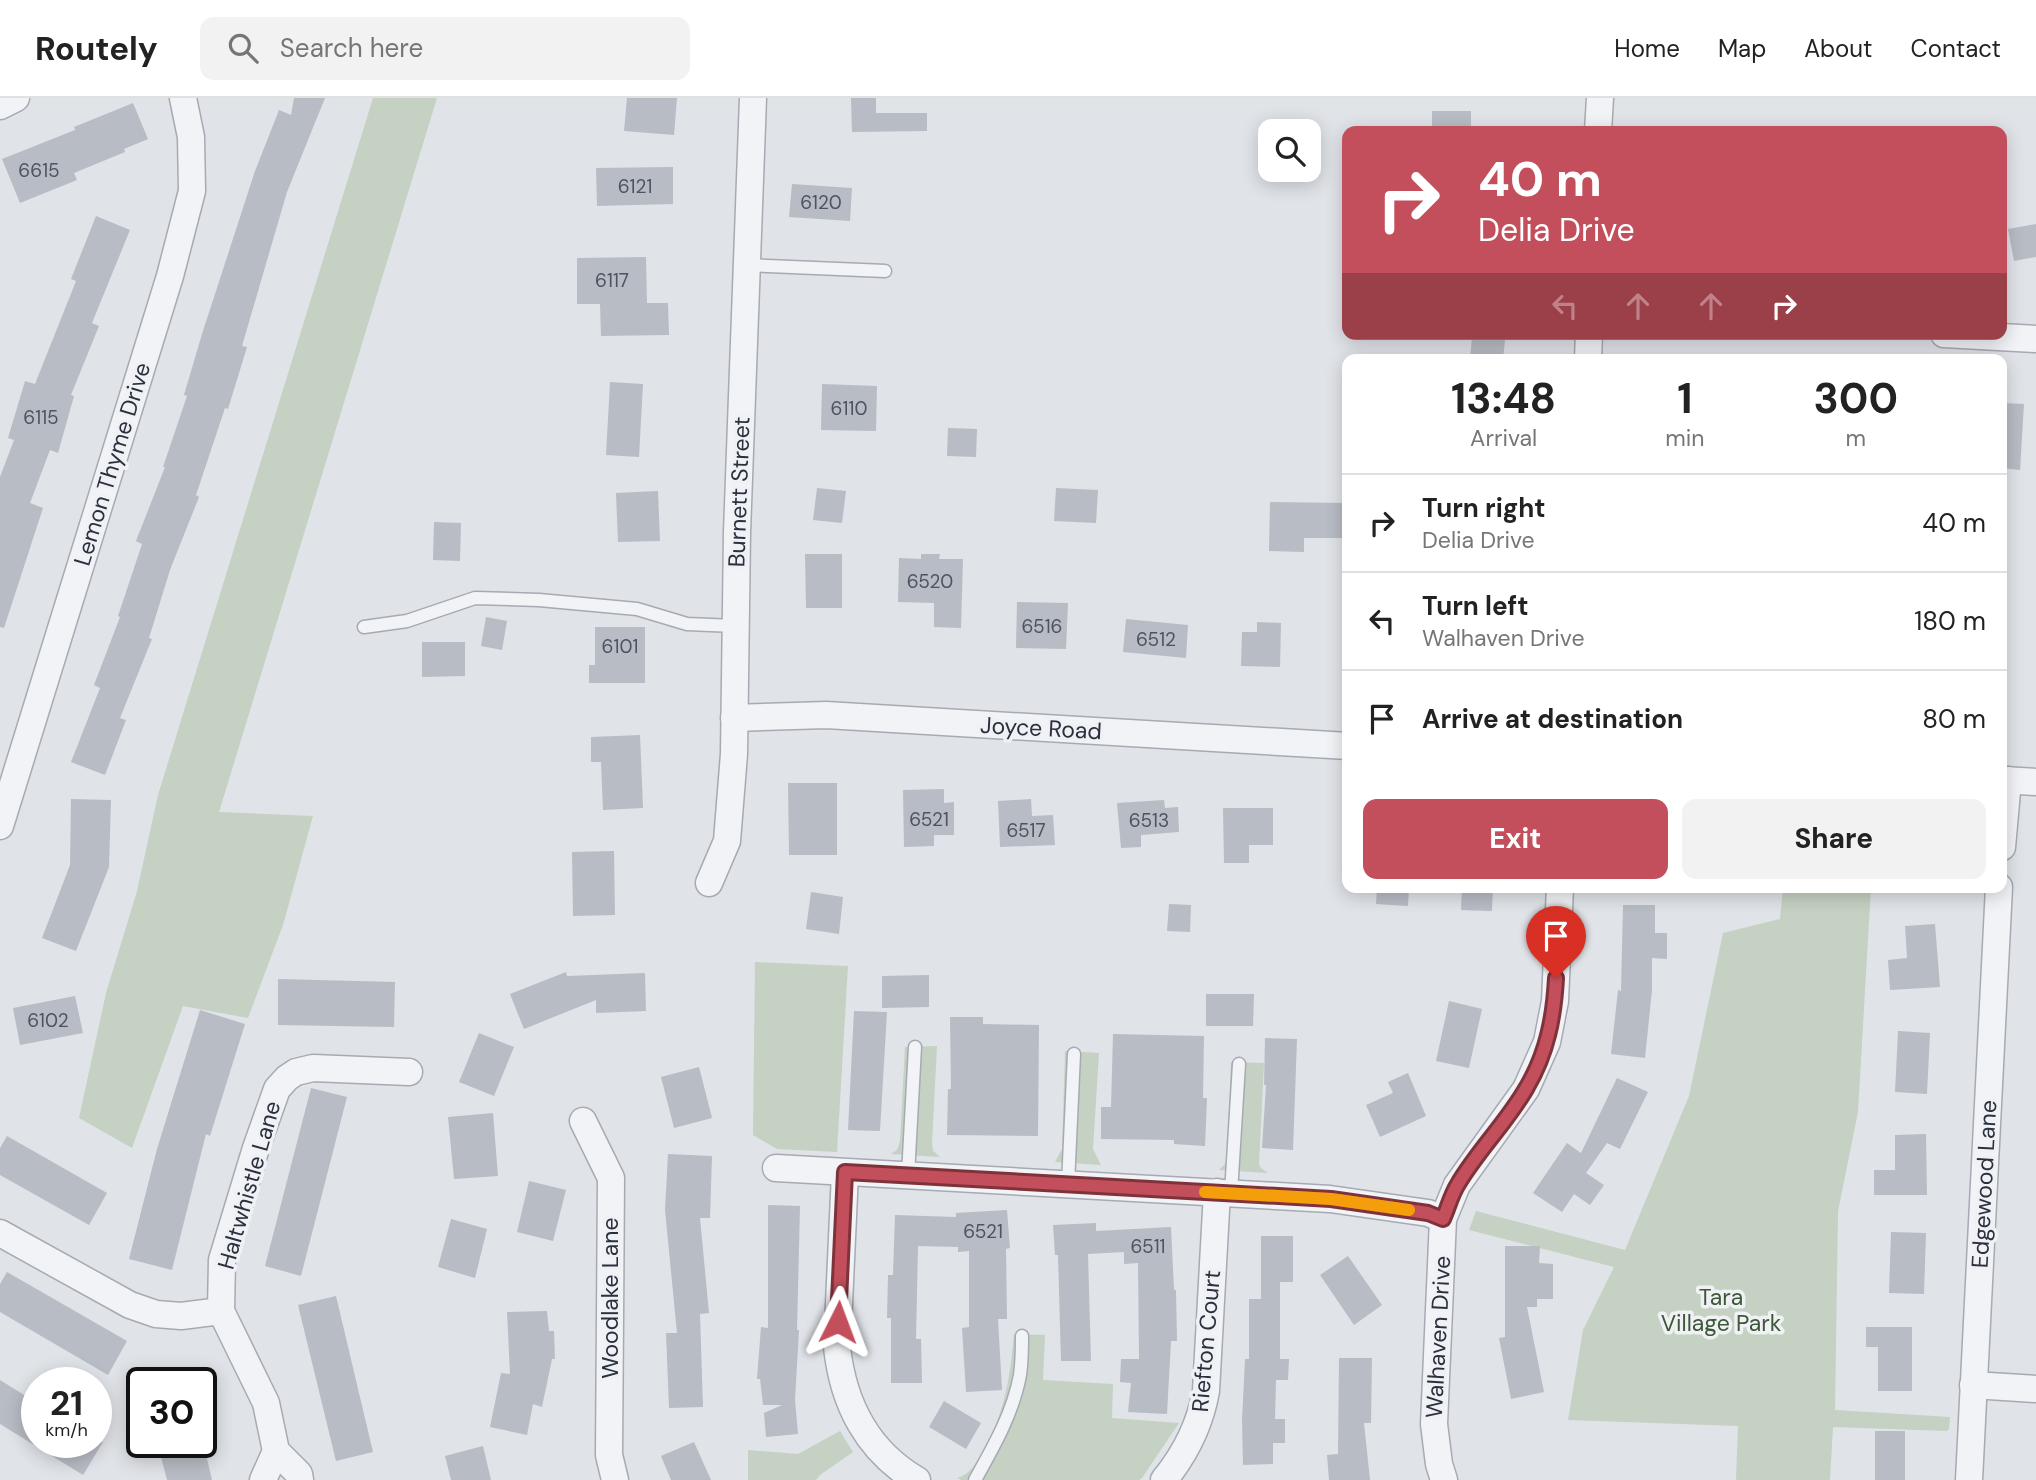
<!DOCTYPE html>
<html lang="en">
<head>
<meta charset="utf-8">
<style>
  :root { --surface:#fff; --page:#f2f2f2; --text:#222; --muted:#767676; --line:#e0e0e0; --accent:#c24f5b }
  body { margin:0; font-family:"DM Sans",sans-serif; background:var(--page); color:var(--text); height:100vh; display:flex; flex-direction:column; font-size:26px; white-space:nowrap }
  * { box-sizing:border-box; margin:0 }
  p { font-size:23px; color:var(--muted) }
  .icon { flex:none; width:38px; height:38px; fill:none; stroke:currentColor; stroke-width:2; stroke-linecap:round; stroke-linejoin:round }
  .map { position:relative; flex:1; overflow:hidden }
  .panel { position:absolute; left:1342px; top:256px; width:665px; height:539px; display:flex; flex-direction:column; background:var(--surface); border-radius:14px; box-shadow:0 4px 18px #0003 }
  .panel>* { flex:none }
  .hud { position:absolute; left:1342px; top:28px; width:665px; height:214px; border-radius:14px; box-shadow:0 4px 18px #0003; background:#c24f5b; color:#fff; overflow:hidden }
  .tools { position:absolute; left:1258px; top:21px; display:grid; gap:14px }
  .tools a { display:grid; place-items:center; width:63px; height:63px; border-radius:14px; background:var(--surface); box-shadow:0 4px 18px #0003; font-size:35px }
  .speed { position:absolute; left:21px; top:1269px; display:flex; gap:14px; font-size:35px; font-weight:700; text-align:center }
  .speed>* { display:grid; place-content:center; width:91px; height:91px; border-radius:50%; background:var(--surface); box-shadow:0 4px 18px #0003; line-height:1 }
  .speed small { font-size:18px; font-weight:400 }
  .speed .limit { border:4px solid #111; border-radius:10px; background:#fff; color:#111 }
  .pin { position:absolute; display:grid; place-items:center; width:60px; height:60px; color:#fff; margin:-72px -30px; border-radius:50% 50% 50% 0; rotate:-45deg; box-shadow:0 0 7px #0007 }
  .pin .icon { rotate:45deg }
  .me { position:absolute; width:77px; margin:-38px; rotate:3deg; stroke-linejoin:round; filter:drop-shadow(0 0 5px #0008) }
  .turn { display:flex; align-items:center; gap:24px; height:147px; padding:0 21px; font-size:32px }
  .turn .icon { width:91px; height:91px; stroke-width:2.5 }
  .turn b { display:block; font-size:49px; line-height:60px }
  .lanes { display:flex; align-items:center; height:66px; padding:0 21px; background:#0003; justify-content:center; gap:35px; direction:ltr }
  .lanes .off { opacity:.35 }
  .eta { display:flex; justify-content:space-evenly; align-items:center; height:119px; text-align:center }
  .eta b { font-size:42px; font-weight:700; line-height:49px }
  .cta { display:flex; gap:14px; margin-top:auto; padding:14px 21px }
  .cta a { flex:1; height:80px; border-radius:14px; background:var(--accent); color:#fff; font-size:28px; font-weight:700; line-height:80px; text-align:center }
  .cta a+a { background:var(--page); color:var(--text) }
  ul { padding:0; list-style:none }
  li { display:flex; align-items:center; gap:21px; height:98px; padding:0 21px; border-top:2px solid var(--line) }
  li div { flex:1 }
  li b { display:block; font-size:26px }
  li em { font-style:normal }
  header { display:flex; align-items:center; gap:42px; box-sizing:border-box; height:98px; padding:0 35px; background:var(--surface); border-bottom:2px solid var(--line) }
  header strong { font-size:33px }
  nav { display:flex; gap:38px; margin-inline-start:auto; font-size:24px }
  .search { width:490px; height:63px; background:var(--page); display:flex; align-items:center; gap:18px; box-sizing:border-box; padding:0 24px; border-radius:14px; color:var(--muted); font-size:26px }
  .map>svg:first-child { display:block }
</style>
</head>
<body>
<header>
<strong>Routely</strong>
<div class="search"><svg class="icon" aria-label="search" viewBox="0 0 24 24"><circle cx="10" cy="10" r="6"/><path d="M15 15l6 6"/></svg>Search here</div>
<nav><a>Home</a><a>Map</a><a>About</a><a>Contact</a></nav>
</header>
<div class="map">
<svg width="2036" height="1382" viewBox="0 0 2036 1382">
  <rect width="100%" height="100%" fill="#e0e3e8"/>
  <!-- green -->
  <g fill="#c5d1c2">
    <path d="M 373,0 L 437,0 L 219,714 L 313,718 L 283,827 L 248,920 L 183,908 L 132,1050 L 79,1020 L 106,895 L 137,793 L 158,697 Z"/>
    <path d="M 1783,789 L 1871,789 L 1858,1014 L 1838,1113 L 1835,1312 L 1950,1319 L 1949,1331 L 1947,1333 L 1833,1329 L 1830,1382 L 1736,1382 L 1738,1328 L 1568,1322 L 1583,1232 L 1614,1169 L 1469,1132 L 1476,1113 L 1625,1152 L 1689,998 L 1723,835 L 1780,821 Z"/>
    <path d="M 755,864 L 848,868 L 837,1054 L 777,1051 L 753,1037 Z"/>
    <path d="M 937,948 L 932,1045 L 933,1053 L 940,1059 L 891,1056 L 897,1052 L 900,1043 L 905,949 Z"/>
    <path d="M 1065,953 L 1099,955 L 1093,1051 L 1101,1067 L 1055,1064 L 1062,1051 Z"/>
    <path d="M 1231,964 L 1264,965 L 1259,1066 L 1261,1070 L 1268,1075 L 1219,1072 L 1225,1066 L 1227,1058 Z"/>
    <path d="M 1014,1236 L 1045,1237 L 1043,1282 L 1113,1286 L 1112,1320 L 1179,1325 L 1142,1380 L 1139,1382 L 961,1382 L 957,1380 C 971,1376 976,1365 983,1353 C 1005,1315 1010,1279 1014,1236 Z"/>
    <path d="M 840,1333 L 853,1354 L 820,1377 L 816,1382 L 748,1382 L 748,1352 L 798,1356 Z"/>
  </g>
  <!-- building -->
  <g fill="#b8bcc4">
    <path d="M 294,0 L 325,0 L 287,94 L 242,248 L 247,249 L 228,311 L 225,310 L 196,397 L 199,399 L 170,472 L 149,540 L 152,541 L 120,620 L 126,622 L 105,677 L 71,664 L 100,590 L 94,587 L 120,519 L 118,518 L 142,446 L 136,443 L 165,369 L 163,369 L 187,298 L 184,297 L 202,236 L 255,73 L 279,12 L 291,17 Z"/>
    <path d="M 627,0 L 677,0 L 674,37 L 624,33 Z"/>
    <path d="M 851,0 L 876,0 L 876,15 L 927,15 L 927,33 L 852,34 Z"/>
    <path d="M 133,5 L 148,41 L 124,51 L 125,54 L 74,75 L 77,82 L 20,105 L 2,61 L 75,32 L 74,29 Z"/>
    <rect x="1432" y="13" width="39" height="20"/>
    <path d="M 673,69 L 673,106 L 597,108 L 596,70 Z"/>
    <path d="M 792,86 L 852,90 L 850,123 L 789,119 Z"/>
    <path d="M 96,118 L 130,132 L 92,225 L 99,228 L 71,297 L 74,298 L 58,355 L 50,352 L 30,405 L 43,410 L 4,530 L 0,529 L 0,379 L 14,342 L 8,340 L 25,283 L 35,286 L 76,183 L 71,181 Z"/>
    <path d="M 2036,126 L 2036,159 L 2014,163 L 2008,131 Z"/>
    <path d="M 646,159 L 647,205 L 668,205 L 669,237 L 601,238 L 600,206 L 577,206 L 577,160 Z"/>
    <path d="M 1472,239 L 1505,242 L 1503,261 L 1470,261 Z"/>
    <path d="M 610,284 L 643,286 L 639,359 L 606,357 Z"/>
    <path d="M 822,286 L 877,288 L 876,333 L 821,332 Z"/>
    <path d="M 2002,305 L 2024,306 L 2020,372 L 2002,370 Z"/>
    <path d="M 948,330 L 977,331 L 976,359 L 947,358 Z"/>
    <path d="M 817,390 L 846,393 L 842,425 L 813,422 Z"/>
    <path d="M 1056,390 L 1098,392 L 1096,425 L 1054,423 Z"/>
    <path d="M 658,393 L 660,443 L 618,444 L 616,395 Z"/>
    <path d="M 1270,404 L 1348,405 L 1348,440 L 1304,440 L 1304,454 L 1269,453 Z"/>
    <path d="M 434,424 L 461,425 L 460,463 L 433,462 Z"/>
    <path d="M 805,456 L 842,456 L 842,510 L 806,510 Z"/>
    <path d="M 921,456 L 940,456 L 939,461 L 963,461 L 961,530 L 934,529 L 934,505 L 898,504 L 899,460 L 921,461 Z"/>
    <path d="M 1017,504 L 1068,505 L 1066,551 L 1016,550 Z"/>
    <path d="M 486,519 L 507,523 L 502,552 L 481,548 Z"/>
    <path d="M 1126,521 L 1188,527 L 1186,560 L 1123,554 Z"/>
    <path d="M 1257,524 L 1281,525 L 1280,569 L 1241,568 L 1242,534 L 1257,534 Z"/>
    <path d="M 595,529 L 645,529 L 645,585 L 589,585 L 589,567 L 595,567 Z"/>
    <path d="M 422,544 L 465,544 L 465,578 L 422,579 Z"/>
    <path d="M 640,637 L 643,710 L 603,712 L 601,664 L 591,664 L 591,639 Z"/>
    <path d="M 788,685 L 837,685 L 837,757 L 789,757 Z"/>
    <path d="M 944,691 L 944,705 L 954,704 L 954,737 L 934,737 L 934,748 L 904,749 L 903,692 Z"/>
    <path d="M 71,701 L 111,702 L 109,769 L 76,853 L 42,840 L 70,767 Z"/>
    <path d="M 1031,701 L 1032,718 L 1053,717 L 1055,747 L 1000,749 L 998,703 Z"/>
    <path d="M 1164,702 L 1165,710 L 1178,709 L 1179,734 L 1141,737 L 1141,749 L 1121,750 L 1117,705 Z"/>
    <path d="M 1223,710 L 1273,710 L 1273,747 L 1249,747 L 1249,765 L 1224,765 Z"/>
    <path d="M 614,753 L 615,817 L 573,818 L 572,754 Z"/>
    <path d="M 1377,789 L 1409,789 L 1408,808 L 1376,806 Z"/>
    <path d="M 1462,789 L 1493,789 L 1492,813 L 1461,812 Z"/>
    <path d="M 811,794 L 843,799 L 839,836 L 806,831 Z"/>
    <path d="M 1169,806 L 1191,807 L 1190,834 L 1167,833 Z"/>
    <path d="M 1623,807 L 1655,807 L 1655,835 L 1667,835 L 1667,861 L 1652,860 L 1652,892 L 1645,960 L 1611,956 L 1618,892 L 1621,893 Z"/>
    <path d="M 1935,826 L 1940,889 L 1890,892 L 1888,862 L 1907,860 L 1905,828 Z"/>
    <path d="M 566,874 L 567,878 L 645,875 L 646,913 L 596,915 L 596,902 L 524,931 L 510,896 Z"/>
    <path d="M 929,877 L 929,909 L 882,910 L 882,878 Z"/>
    <path d="M 278,881 L 395,884 L 394,929 L 278,927 Z"/>
    <path d="M 1206,896 L 1254,896 L 1253,928 L 1206,928 Z"/>
    <path d="M 75,898 L 83,935 L 20,947 L 13,910 Z"/>
    <path d="M 1449,903 L 1482,911 L 1469,970 L 1436,963 Z"/>
    <path d="M 200,912 L 245,926 L 210,1038 L 206,1036 L 172,1172 L 129,1161 L 157,1051 Z"/>
    <path d="M 854,913 L 887,914 L 880,1033 L 848,1032 Z"/>
    <path d="M 950,919 L 983,919 L 983,926 L 1039,927 L 1038,1038 L 947,1037 L 948,991 L 951,991 Z"/>
    <path d="M 1898,933 L 1930,935 L 1927,996 L 1895,994 Z"/>
    <path d="M 479,935 L 514,949 L 494,998 L 459,984 Z"/>
    <path d="M 1113,936 L 1204,938 L 1203,1000 L 1207,1000 L 1205,1048 L 1174,1046 L 1174,1042 L 1101,1041 L 1101,1009 L 1111,1009 Z"/>
    <path d="M 1265,940 L 1297,941 L 1293,1052 L 1262,1050 L 1266,987 L 1264,987 Z"/>
    <path d="M 699,969 L 712,1020 L 674,1030 L 661,979 Z"/>
    <path d="M 1408,975 L 1426,1018 L 1380,1039 L 1366,1007 L 1393,995 L 1388,984 Z"/>
    <path d="M 1617,980 L 1648,994 L 1620,1051 L 1607,1045 L 1586,1075 L 1604,1087 L 1590,1107 L 1574,1096 L 1562,1114 L 1533,1095 L 1567,1045 L 1581,1055 Z"/>
    <path d="M 311,990 L 347,999 L 301,1178 L 265,1168 Z"/>
    <path d="M 493,1015 L 498,1078 L 454,1081 L 448,1019 Z"/>
    <path d="M 1926,1036 L 1927,1097 L 1874,1097 L 1874,1072 L 1895,1072 L 1895,1037 Z"/>
    <path d="M 7,1038 L 107,1095 L 89,1127 L 0,1077 L 0,1050 Z"/>
    <path d="M 668,1056 L 712,1058 L 710,1120 L 700,1120 L 709,1215 L 700,1216 L 703,1309 L 669,1310 L 666,1235 L 677,1235 L 665,1112 Z"/>
    <path d="M 529,1083 L 566,1092 L 553,1143 L 517,1134 Z"/>
    <path d="M 768,1107 L 800,1108 L 797,1232 L 799,1232 L 795,1302 L 798,1336 L 766,1339 L 764,1315 L 782,1307 L 763,1307 L 760,1281 L 757,1281 L 761,1229 L 768,1230 Z"/>
    <path d="M 1007,1112 L 1010,1150 L 1006,1151 L 1007,1221 L 998,1221 L 1002,1292 L 966,1294 L 962,1230 L 969,1229 L 969,1153 L 958,1154 L 958,1149 L 918,1148 L 916,1241 L 921,1241 L 922,1285 L 891,1285 L 891,1220 L 887,1220 L 888,1177 L 893,1177 L 895,1117 L 956,1119 L 956,1115 Z"/>
    <path d="M 451,1121 L 487,1131 L 475,1180 L 438,1169 Z"/>
    <path d="M 1096,1125 L 1096,1133 L 1171,1129 L 1174,1192 L 1176,1192 L 1177,1243 L 1171,1243 L 1167,1316 L 1128,1314 L 1131,1285 L 1120,1284 L 1121,1261 L 1139,1261 L 1138,1165 L 1124,1166 L 1124,1154 L 1088,1156 L 1091,1263 L 1061,1263 L 1058,1157 L 1055,1157 L 1053,1127 Z"/>
    <path d="M 1891,1134 L 1926,1135 L 1924,1196 L 1889,1195 Z"/>
    <path d="M 1261,1138 L 1293,1138 L 1293,1184 L 1280,1184 L 1280,1261 L 1289,1261 L 1288,1282 L 1276,1282 L 1275,1321 L 1285,1321 L 1285,1345 L 1273,1345 L 1273,1366 L 1243,1367 L 1242,1322 L 1245,1261 L 1249,1261 L 1249,1201 L 1261,1201 Z"/>
    <path d="M 1505,1148 L 1540,1148 L 1539,1165 L 1553,1166 L 1553,1201 L 1537,1201 L 1537,1209 L 1527,1209 L 1544,1294 L 1511,1301 L 1499,1240 L 1505,1239 Z"/>
    <path d="M 1348,1158 L 1382,1207 L 1354,1227 L 1320,1177 Z"/>
    <path d="M 7,1174 L 127,1243 L 108,1277 L 0,1214 L 0,1186 Z"/>
    <path d="M 336,1198 L 373,1354 L 336,1363 L 298,1207 Z"/>
    <path d="M 547,1213 L 549,1233 L 554,1233 L 555,1261 L 552,1261 L 542,1309 L 533,1306 L 527,1337 L 490,1329 L 501,1275 L 510,1276 L 507,1214 Z"/>
    <path d="M 1866,1229 L 1912,1229 L 1912,1293 L 1878,1293 L 1878,1249 L 1866,1249 Z"/>
    <path d="M 1339,1260 L 1372,1260 L 1371,1325 L 1364,1325 L 1370,1382 L 1329,1382 L 1327,1357 L 1338,1356 Z"/>
    <path d="M 0,1282 L 37,1305 L 37,1344 L 103,1344 L 83,1377 L 0,1326 Z"/>
    <path d="M 944,1303 L 981,1325 L 966,1351 L 929,1329 Z"/>
    <rect x="1875" y="1333" width="30" height="49"/>
    <path d="M 157,1344 L 203,1344 L 212,1382 L 167,1382 Z"/>
    <path d="M 694,1344 L 711,1382 L 671,1382 L 661,1358 Z"/>
    <path d="M 483,1348 L 491,1382 L 451,1382 L 445,1358 Z"/>
  </g>
  <g fill="none" stroke-linecap="round" stroke-linejoin="round">
    <!-- service casing -->
    <g stroke="#a6aab2" stroke-width="15">
      <g id="service">
        <path d="M 747,167 L 885,173"/>
        <path d="M 364,529 L 407,523 L 475,500 L 539,502 L 637,511 L 687,526 L 735,528"/>
        <path d="M 908,1077 L 915,949"/>
        <path d="M 1068,1086 L 1074,956"/>
        <path d="M 1231,1095 L 1239,966"/>
        <path d="M 975,1382 C 994,1348 1013,1315 1020,1277 C 1022,1264 1022,1251 1022,1238"/>
      </g>
    </g>
    <!-- minor casing -->
    <g stroke="#a6aab2" stroke-width="29">
      <g id="minor">
        <path d="M 0,8 L 16,0"/>
        <path d="M 1598,33 L 1600,0"/>
        <path d="M 1944,236 L 2036,241"/>
        <path d="M 1588,261 L 1589,236"/>
        <path d="M 734,620 L 826,617 L 1348,648"/>
        <path d="M 2002,682 L 2036,684"/>
        <path d="M 0,728 L 170,178 L 192,93 L 191,39 L 183,0"/>
        <path d="M 2002,749 L 2008,682"/>
        <path d="M 709,785 L 727,743 L 734,656 L 737,434 L 753,0"/>
        <path d="M 583,1023 L 611,1080 L 609,1357 L 615,1382"/>
        <path d="M 776,1070 L 1330,1101 L 1428,1115 L 1443,1121"/>
        <path d="M 845,1075 L 837,1249 C 843,1305 867,1353 917,1382"/>
        <path d="M 0,1135 L 130,1207 L 156,1216 L 181,1218 L 221,1213"/>
        <path d="M 1973,1287 L 2036,1291"/>
        <path d="M 263,1382 L 276,1353"/>
        <path d="M 300,1382 L 299,1376 L 276,1353 L 266,1305 L 221,1213 L 222,1162 L 256,1050 L 277,991 L 287,980 L 296,974 L 313,970 L 409,974"/>
        <path d="M 1164,1382 C 1186,1355 1200,1327 1206,1293 L 1217,1094"/>
        <path d="M 1444,1382 L 1439,1366 L 1434,1326 L 1443,1121 L 1457,1087 L 1526,991 L 1547,944 L 1555,903 L 1560,789"/>
        <path d="M 1969,1382 L 1999,789"/>
      </g>
    </g>
    <!-- service -->
    <use href="#service" stroke="#f2f3f6" stroke-width="12"/>
    <!-- minor -->
    <use href="#minor" stroke="#f2f3f6" stroke-width="26"/>
  </g>
  <g fill="none" stroke-linecap="round" stroke-linejoin="round">
    <!-- route casing -->
    <g stroke="#7e333b" stroke-width="18">
      <path id="route" d="M 838,1224 L 845,1074 L 1331,1101 L 1428,1115 L 1443,1121 C 1448,1110 1451,1097 1458,1086 C 1478,1052 1508,1023 1527,989 C 1547,955 1554,919 1556,880"/>
    </g>
    <!-- route -->
    <use href="#route" stroke="#c24f5b" stroke-width="12"/>
    <!-- slow -->
    <path stroke="#f59e0b" stroke-width="12" d="M 1205,1094 L 1331,1101 L 1409,1112"/>
  </g>
  <g text-anchor="middle" stroke-width="7" stroke-linejoin="round" paint-order="stroke">
    <!-- number labels -->
    <g font-size="19" fill="#4e5360">
      <text x="39" y="79">6615</text>
      <text x="635" y="95">6121</text>
      <text x="821" y="111">6120</text>
      <text x="612" y="189">6117</text>
      <text x="849" y="317">6110</text>
      <text x="41" y="326">6115</text>
      <text x="930" y="490">6520</text>
      <text x="1042" y="535">6516</text>
      <text x="1156" y="548">6512</text>
      <text x="620" y="555">6101</text>
      <text x="929" y="728">6521</text>
      <text x="1149" y="729">6513</text>
      <text x="1026" y="739">6517</text>
      <text x="48" y="929">6102</text>
      <text x="983" y="1140">6521</text>
      <text x="1148" y="1155">6511</text>
    </g>
    <!-- street labels -->
    <g font-size="23" fill="#2a303e" stroke="#eff1f5">
      <text transform="translate(112 366) rotate(-73)" y="8">Lemon Thyme Drive</text>
      <text transform="translate(739 394) rotate(-88)" y="8">Burnett Street</text>
      <text transform="translate(1041 630) rotate(3)" y="8">Joyce Road</text>
      <text transform="translate(1984 1086) rotate(-87)" y="8">Edgewood Lane</text>
      <text transform="translate(249 1087) rotate(-74)" y="8">Haltwhistle Lane</text>
      <text transform="translate(610 1200) rotate(-90)" y="8">Woodlake Lane</text>
      <text transform="translate(1438 1239) rotate(-87)" y="8">Walhaven Drive</text>
      <text transform="translate(1206 1243) rotate(-85)" y="8">Riefton Court</text>
    </g>
    <!-- park labels -->
    <g font-size="23" fill="#3d5838" stroke="#eff1f5">
      <text x="1721" y="1207">Tara<tspan x="1721" dy="26">Village Park</tspan></text>
    </g>
  </g>
</svg>
<div class="tools">
<a><svg class="icon" aria-label="search" viewBox="0 0 24 24"><circle cx="10" cy="10" r="6"/><path d="M15 15l6 6"/></svg></a>
</div>
<div class="speed"><div>21<small>km/h</small></div><div class="limit">30</div></div>
<div class="pin" style="left:1556px;top:880px;background:#d93025"><svg class="icon" aria-label="arrive" viewBox="0 0 24 24"><path d="M6 21V4h12l-3 4 3 4H6"/></svg></div>
<svg class="me" style="left:838px;top:1224px" viewBox="-20 -20 40 40"><path d="M0-17L14 15 0 8-14 15z" fill="#c24f5b" stroke="#fff" stroke-width="4"/></svg>
<div class="hud">
<div class="turn"><svg class="icon" aria-label="right" viewBox="0 0 24 24"><path d="M7 20v-9h11M14 6l5 5-5 5"/></svg><div><b>40 m</b>Delia Drive</div></div>
<div class="lanes"><svg class="icon off" aria-label="left" viewBox="0 0 24 24"><path d="M17 20v-9H6M10 6l-5 5 5 5"/></svg><svg class="icon off" aria-label="ahead" viewBox="0 0 24 24"><path d="M12 20V5M6 11l6-6 6 6"/></svg><svg class="icon off" aria-label="ahead" viewBox="0 0 24 24"><path d="M12 20V5M6 11l6-6 6 6"/></svg><svg class="icon" aria-label="right" viewBox="0 0 24 24"><path d="M7 20v-9h11M14 6l5 5-5 5"/></svg></div>
</div>
<section class="panel">
<div class="eta">
<div><b>13:48</b><p>Arrival</p></div>
<div><b>1</b><p>min</p></div>
<div><b>300</b><p>m</p></div>
</div>
<ul>
<li><svg class="icon" aria-label="right" viewBox="0 0 24 24"><path d="M7 20v-9h11M14 6l5 5-5 5"/></svg><div><b>Turn right</b><p>Delia Drive</p></div><em>40 m</em></li>
<li><svg class="icon" aria-label="left" viewBox="0 0 24 24"><path d="M17 20v-9H6M10 6l-5 5 5 5"/></svg><div><b>Turn left</b><p>Walhaven Drive</p></div><em>180 m</em></li>
<li><svg class="icon" aria-label="arrive" viewBox="0 0 24 24"><path d="M6 21V4h12l-3 4 3 4H6"/></svg><div><b>Arrive at destination</b></div><em>80 m</em></li>
</ul>
<div class="cta"><a>Exit</a><a>Share</a></div>
</section>
</div>
</body>
</html>
